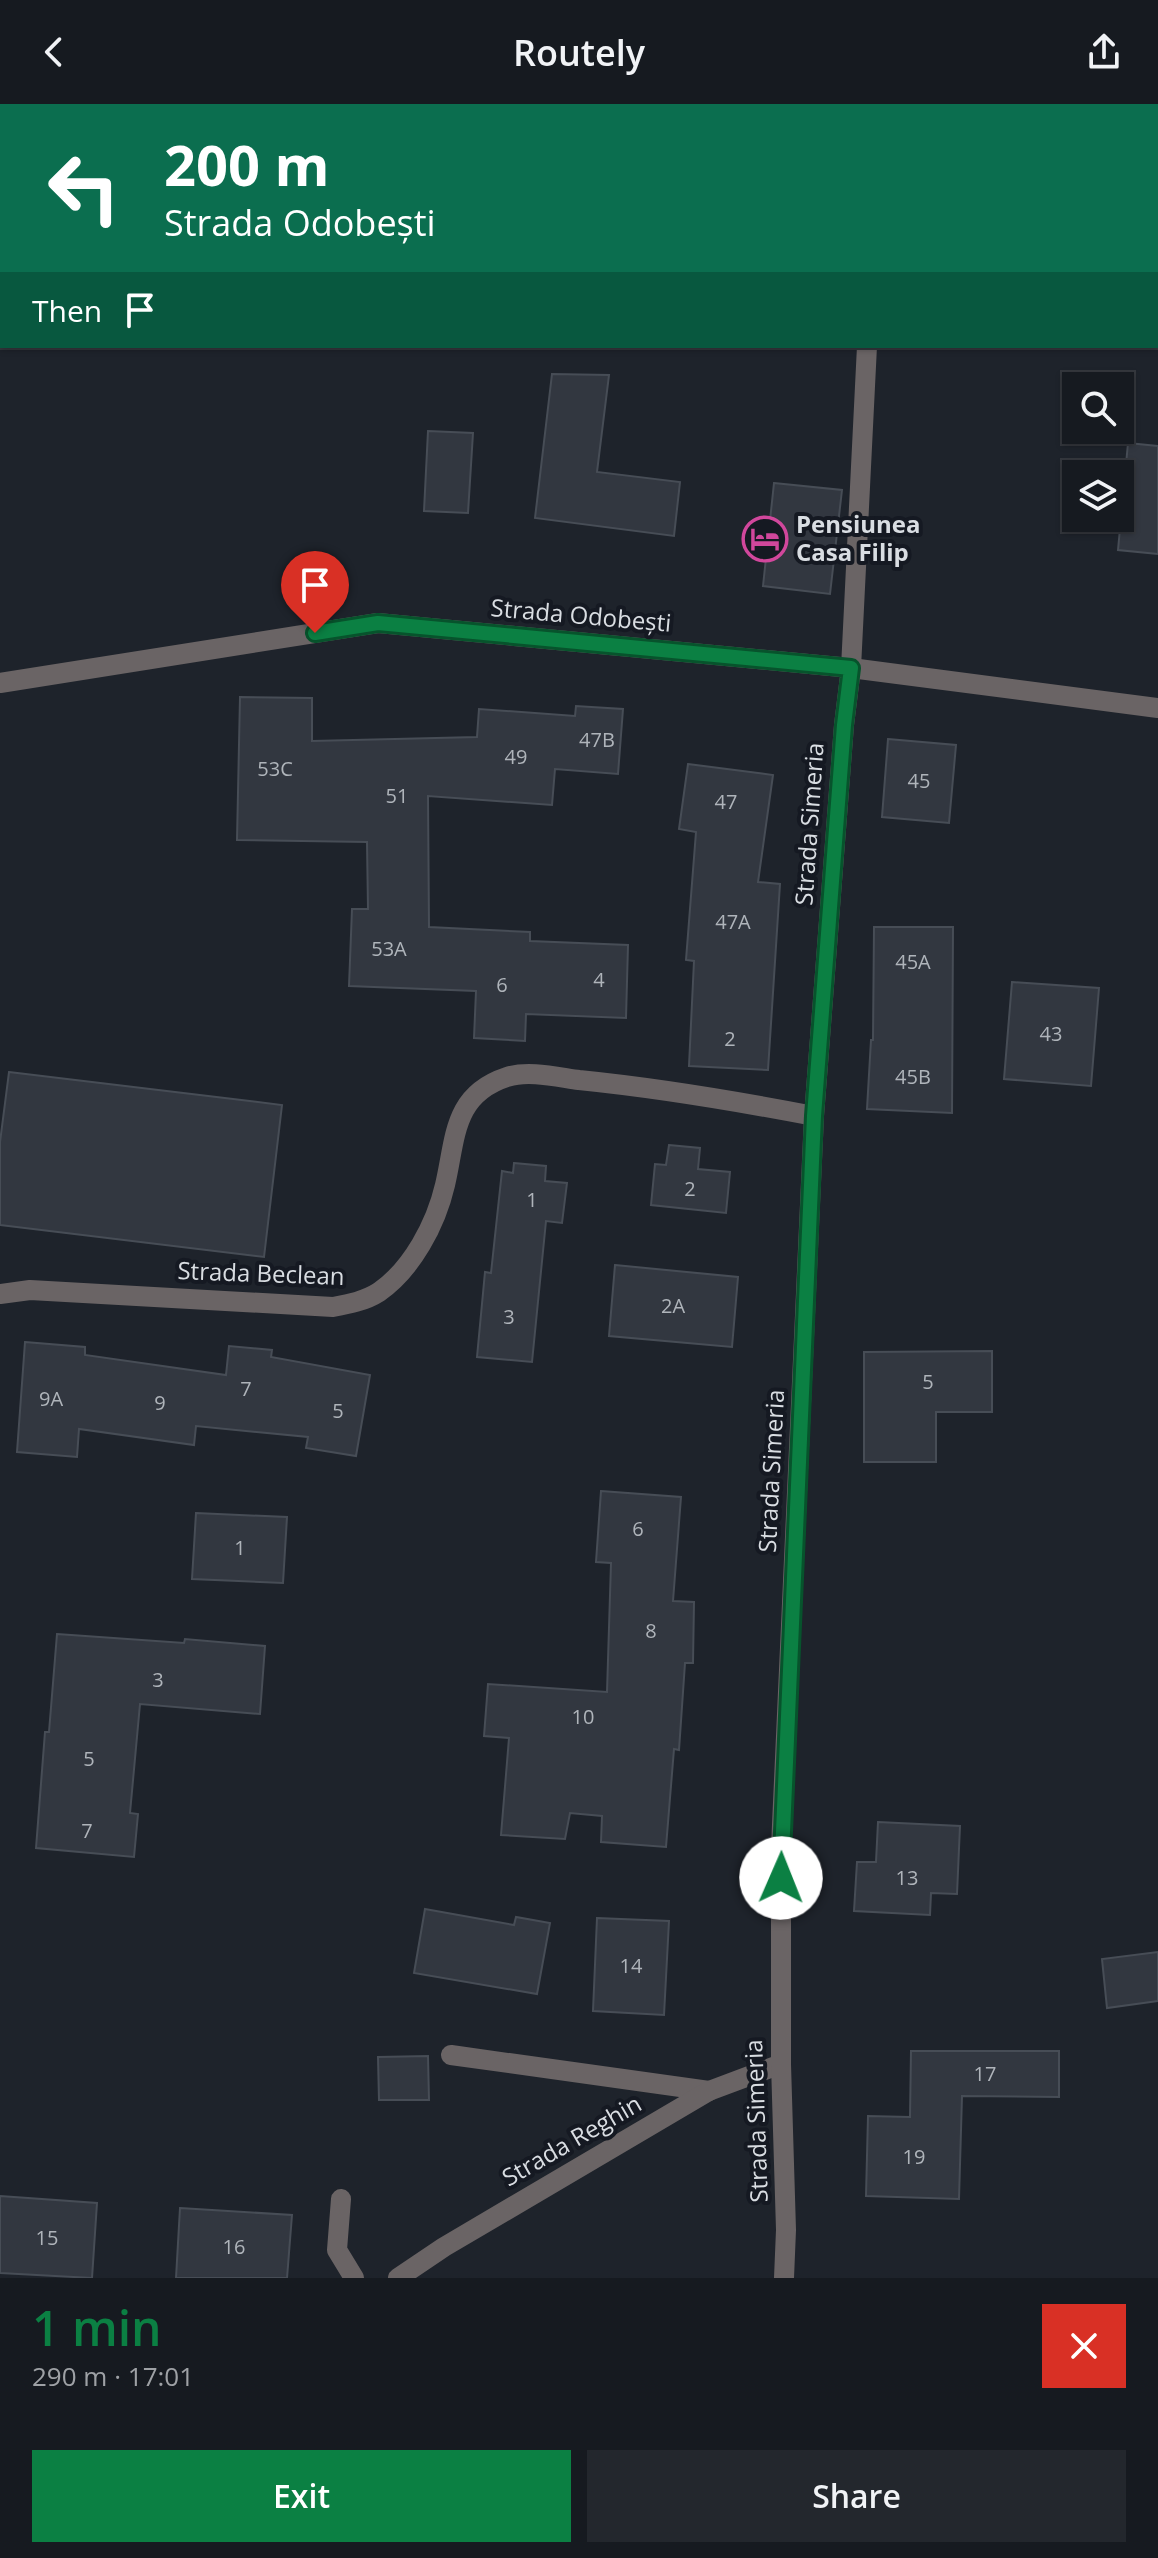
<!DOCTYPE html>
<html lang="en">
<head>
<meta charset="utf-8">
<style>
  :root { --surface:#161a20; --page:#23272d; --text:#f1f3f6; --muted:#9ea1a5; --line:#35383e; --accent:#0b8043 }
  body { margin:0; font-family:"Open Sans",sans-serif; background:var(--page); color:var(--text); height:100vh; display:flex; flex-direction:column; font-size:30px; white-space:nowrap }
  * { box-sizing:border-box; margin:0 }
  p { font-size:26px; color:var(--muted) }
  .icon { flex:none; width:44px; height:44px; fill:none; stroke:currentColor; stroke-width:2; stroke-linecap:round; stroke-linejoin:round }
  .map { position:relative; height:2174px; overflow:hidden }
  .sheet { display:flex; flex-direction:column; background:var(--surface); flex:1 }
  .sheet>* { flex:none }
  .guide { position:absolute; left:0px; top:0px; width:1158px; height:244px; box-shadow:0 2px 6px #0004,0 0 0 2px var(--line); background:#0b6e4f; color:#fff; overflow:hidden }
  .controls { position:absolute; left:1062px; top:268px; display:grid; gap:16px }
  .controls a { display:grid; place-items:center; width:72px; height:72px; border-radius:0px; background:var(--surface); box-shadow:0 2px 6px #0004,0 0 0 2px var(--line); font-size:40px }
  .pin { position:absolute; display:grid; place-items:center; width:68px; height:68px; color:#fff; margin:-82px -34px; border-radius:50% 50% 50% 0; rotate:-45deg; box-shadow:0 0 8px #0007 }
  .pin .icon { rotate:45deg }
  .me { position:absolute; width:88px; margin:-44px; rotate:1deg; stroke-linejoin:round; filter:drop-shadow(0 0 6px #0008) }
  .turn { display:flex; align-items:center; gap:28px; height:168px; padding:0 32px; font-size:36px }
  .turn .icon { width:104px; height:104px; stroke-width:2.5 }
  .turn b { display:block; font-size:56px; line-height:68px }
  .then { display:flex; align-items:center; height:76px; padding:0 32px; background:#0003; gap:16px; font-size:30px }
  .round { display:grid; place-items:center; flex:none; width:84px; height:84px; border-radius:0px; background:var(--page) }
  .overview { display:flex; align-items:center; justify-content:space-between; height:136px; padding:0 32px }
  h1 { font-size:48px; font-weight:600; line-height:60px; color:var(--accent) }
  .action { display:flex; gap:16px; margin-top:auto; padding:16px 32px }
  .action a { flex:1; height:92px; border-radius:0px; background:var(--accent); color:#fff; font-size:32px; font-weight:600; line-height:92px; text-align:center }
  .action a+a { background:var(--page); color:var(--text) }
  header { display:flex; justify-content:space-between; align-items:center; height:104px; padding:0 32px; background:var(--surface); font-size:36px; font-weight:600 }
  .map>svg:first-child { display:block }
</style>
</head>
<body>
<header><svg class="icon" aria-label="back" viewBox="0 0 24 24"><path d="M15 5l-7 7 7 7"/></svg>Routely<svg class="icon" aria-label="share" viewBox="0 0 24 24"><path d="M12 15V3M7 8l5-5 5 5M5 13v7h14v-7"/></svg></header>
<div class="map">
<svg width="1158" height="2174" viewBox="0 0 1158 2174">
  <rect width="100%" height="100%" fill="#1e232b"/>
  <!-- building -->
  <g fill="#323740" stroke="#474d56" stroke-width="2">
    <path d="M 552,270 L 609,271 L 597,368 L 680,378 L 674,432 L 535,414 Z"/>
    <path d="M 428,327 L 473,329 L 468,409 L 424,407 Z"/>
    <path d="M 1128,339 L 1158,342 L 1158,450 L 1118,446 Z"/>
    <path d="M 774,379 L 842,386 L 830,490 L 763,482 Z"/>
    <path d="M 240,593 L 312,594 L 312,637 L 477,633 L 479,605 L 575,612 L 576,602 L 623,605 L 618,670 L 555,665 L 552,701 L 428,692 L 429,823 L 530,828 L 530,837 L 628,841 L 626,914 L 526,910 L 525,937 L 474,934 L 476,887 L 349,882 L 352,805 L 368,805 L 367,738 L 237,736 Z"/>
    <path d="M 888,635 L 956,641 L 949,719 L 882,713 Z"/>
    <path d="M 688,660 L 773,671 L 758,778 L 780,780 L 768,966 L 689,962 L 694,857 L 686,856 L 696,728 L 679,725 Z"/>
    <path d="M 874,823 L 953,823 L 952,1009 L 867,1005 L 871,936 L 873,936 Z"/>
    <path d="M 1012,878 L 1099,884 L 1091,982 L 1004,975 Z"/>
    <path d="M 9,968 L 282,1001 L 264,1153 L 0,1121 L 0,1038 Z"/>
    <path d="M 669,1041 L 700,1044 L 698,1065 L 730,1068 L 726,1109 L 651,1101 L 655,1060 L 666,1061 Z"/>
    <path d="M 514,1059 L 546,1062 L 545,1077 L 567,1079 L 562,1119 L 546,1117 L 532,1258 L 477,1253 L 485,1168 L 491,1169 L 502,1067 L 513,1069 Z"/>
    <path d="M 615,1161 L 738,1173 L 732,1243 L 609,1232 Z"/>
    <path d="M 25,1238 L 85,1243 L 85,1251 L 226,1271 L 229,1242 L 272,1246 L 271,1253 L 370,1271 L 356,1352 L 306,1344 L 308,1333 L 196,1322 L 194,1341 L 79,1325 L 77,1353 L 17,1348 Z"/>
    <path d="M 992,1247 L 992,1308 L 936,1308 L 936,1358 L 864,1358 L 864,1248 Z"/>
    <path d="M 601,1387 L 681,1393 L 673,1497 L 694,1498 L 693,1559 L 685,1559 L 679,1646 L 674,1645 L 666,1743 L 601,1738 L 602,1712 L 570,1709 L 565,1735 L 501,1731 L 509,1634 L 484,1632 L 488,1580 L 607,1588 L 611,1459 L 596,1458 Z"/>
    <path d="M 196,1409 L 287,1413 L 283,1479 L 192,1475 Z"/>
    <path d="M 57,1530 L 184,1539 L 185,1535 L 265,1542 L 260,1610 L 140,1600 L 130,1709 L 138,1710 L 134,1753 L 36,1744 L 45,1628 L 49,1628 Z"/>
    <path d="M 878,1718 L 960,1722 L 957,1790 L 931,1789 L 930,1811 L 854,1807 L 857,1758 L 876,1758 Z"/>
    <path d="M 425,1805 L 514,1821 L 516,1813 L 550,1819 L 537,1890 L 414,1869 Z"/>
    <path d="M 597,1814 L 669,1817 L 664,1911 L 593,1907 Z"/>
    <path d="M 1158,1848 L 1158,1897 L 1107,1904 L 1102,1855 Z"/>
    <path d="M 911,1947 L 1059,1947 L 1059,1993 L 962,1992 L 959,2095 L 866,2092 L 868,2012 L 910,2013 Z"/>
    <path d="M 428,1952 L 429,1996 L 379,1996 L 378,1953 Z"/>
    <path d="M 0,2092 L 97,2099 L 92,2174 L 0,2169 Z"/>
    <path d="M 180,2104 L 292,2111 L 287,2174 L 176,2174 Z"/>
  </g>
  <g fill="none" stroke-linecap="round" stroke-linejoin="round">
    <!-- minor -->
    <g stroke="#6a6465" stroke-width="20">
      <path d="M 878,2 L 878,0"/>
      <path d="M 0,579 L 378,519 L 851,564 L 1158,604"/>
      <path d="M 0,1190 L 30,1186 L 333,1203 C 349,1200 365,1197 379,1188 C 412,1165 436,1120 445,1081 C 456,1035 452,991 507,973 C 528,966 557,973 579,976 C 658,984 736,997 814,1012"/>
      <path d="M 451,1951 L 709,1987"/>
      <path d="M 341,2095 L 337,2146 L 354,2174"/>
      <path d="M 398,2174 L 444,2143 L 709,1987 L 781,1960"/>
      <path d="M 784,2174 L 786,2126 L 781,1960 L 781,1743 L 814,1012 L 844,621 L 851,564 L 867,242"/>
    </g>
  </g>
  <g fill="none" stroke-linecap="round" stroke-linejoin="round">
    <!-- route casing -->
    <g stroke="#07532c" stroke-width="20">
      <path id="route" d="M 315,529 L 378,519 L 851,564 L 844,621 L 814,1012 L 781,1774"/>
    </g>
    <!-- route -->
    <use href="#route" stroke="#0b8043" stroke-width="14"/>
  </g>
  <!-- icons -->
  <defs>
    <g id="hotel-ring" transform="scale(2.3)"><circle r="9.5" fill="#151922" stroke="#d1479c" stroke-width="1.5"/><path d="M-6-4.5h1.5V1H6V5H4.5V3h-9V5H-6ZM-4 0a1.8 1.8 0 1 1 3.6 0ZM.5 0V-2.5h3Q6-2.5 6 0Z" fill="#d1479c"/></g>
  </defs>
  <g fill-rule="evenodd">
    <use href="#hotel-ring" x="765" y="435"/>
  </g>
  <g text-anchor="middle" stroke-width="8" stroke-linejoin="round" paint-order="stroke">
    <!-- number labels -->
    <g font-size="20" fill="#afb4ba">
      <text x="597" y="643">47B</text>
      <text x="516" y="660">49</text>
      <text x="275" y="672">53C</text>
      <text x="919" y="684">45</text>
      <text x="397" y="699">51</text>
      <text x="726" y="705">47</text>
      <text x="733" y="825">47A</text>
      <text x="389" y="852">53A</text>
      <text x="913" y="865">45A</text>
      <text x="599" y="883">4</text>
      <text x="502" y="888">6</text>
      <text x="1051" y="937">43</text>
      <text x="730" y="942">2</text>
      <text x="913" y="980">45B</text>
      <text x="690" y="1092">2</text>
      <text x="532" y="1103">1</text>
      <text x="673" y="1209">2A</text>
      <text x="509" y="1220">3</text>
      <text x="928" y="1285">5</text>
      <text x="246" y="1292">7</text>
      <text x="51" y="1302">9A</text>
      <text x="160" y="1306">9</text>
      <text x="338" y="1314">5</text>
      <text x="638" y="1432">6</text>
      <text x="240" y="1451">1</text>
      <text x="651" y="1534">8</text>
      <text x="158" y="1583">3</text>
      <text x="583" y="1620">10</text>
      <text x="89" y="1662">5</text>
      <text x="87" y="1734">7</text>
      <text x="907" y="1781">13</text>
      <text x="631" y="1869">14</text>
      <text x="985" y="1977">17</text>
      <text x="914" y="2060">19</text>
      <text x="47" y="2141">15</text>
      <text x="234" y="2150">16</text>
    </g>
    <!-- poi labels -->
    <g font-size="24" font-weight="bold" fill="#d9dde2" stroke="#151922" text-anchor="start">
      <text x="796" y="429">Pensiunea<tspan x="796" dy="28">Casa Filip</tspan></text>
    </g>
    <!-- street labels -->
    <g font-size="24" fill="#d9dde2" stroke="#151922">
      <text transform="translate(581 512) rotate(5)" y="8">Strada Odobești</text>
      <text transform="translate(810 720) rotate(-86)" y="8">Strada Simeria</text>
      <text transform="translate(261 1170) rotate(2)" y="8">Strada Beclean</text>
      <text transform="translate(772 1367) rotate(-87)" y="8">Strada Simeria</text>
      <text transform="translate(757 2017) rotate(-92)" y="8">Strada Simeria</text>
      <text transform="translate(572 2037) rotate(-30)" y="8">Strada Reghin</text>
    </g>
  </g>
</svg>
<div class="controls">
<a><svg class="icon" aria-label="search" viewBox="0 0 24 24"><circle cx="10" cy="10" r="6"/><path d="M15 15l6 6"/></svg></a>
<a><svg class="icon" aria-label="layers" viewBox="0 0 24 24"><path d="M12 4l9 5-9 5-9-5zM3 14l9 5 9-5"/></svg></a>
</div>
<div class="pin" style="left:315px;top:529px;background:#d93025"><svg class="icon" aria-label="arrive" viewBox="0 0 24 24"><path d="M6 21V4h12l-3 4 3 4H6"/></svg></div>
<svg class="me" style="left:781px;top:1774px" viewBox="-20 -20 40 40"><circle r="19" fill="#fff"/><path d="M0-13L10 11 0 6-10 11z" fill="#0b8043"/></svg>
<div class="guide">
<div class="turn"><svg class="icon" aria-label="left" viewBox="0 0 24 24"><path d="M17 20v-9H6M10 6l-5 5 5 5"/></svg><div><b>200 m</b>Strada Odobești</div></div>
<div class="then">Then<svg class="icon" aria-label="arrive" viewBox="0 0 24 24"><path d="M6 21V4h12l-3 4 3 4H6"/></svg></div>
</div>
</div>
<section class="sheet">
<div class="overview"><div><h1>1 min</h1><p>290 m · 17:01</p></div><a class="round" style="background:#d93025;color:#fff"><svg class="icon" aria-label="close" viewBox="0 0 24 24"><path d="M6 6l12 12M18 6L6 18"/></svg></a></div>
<div class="action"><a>Exit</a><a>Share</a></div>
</section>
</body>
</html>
